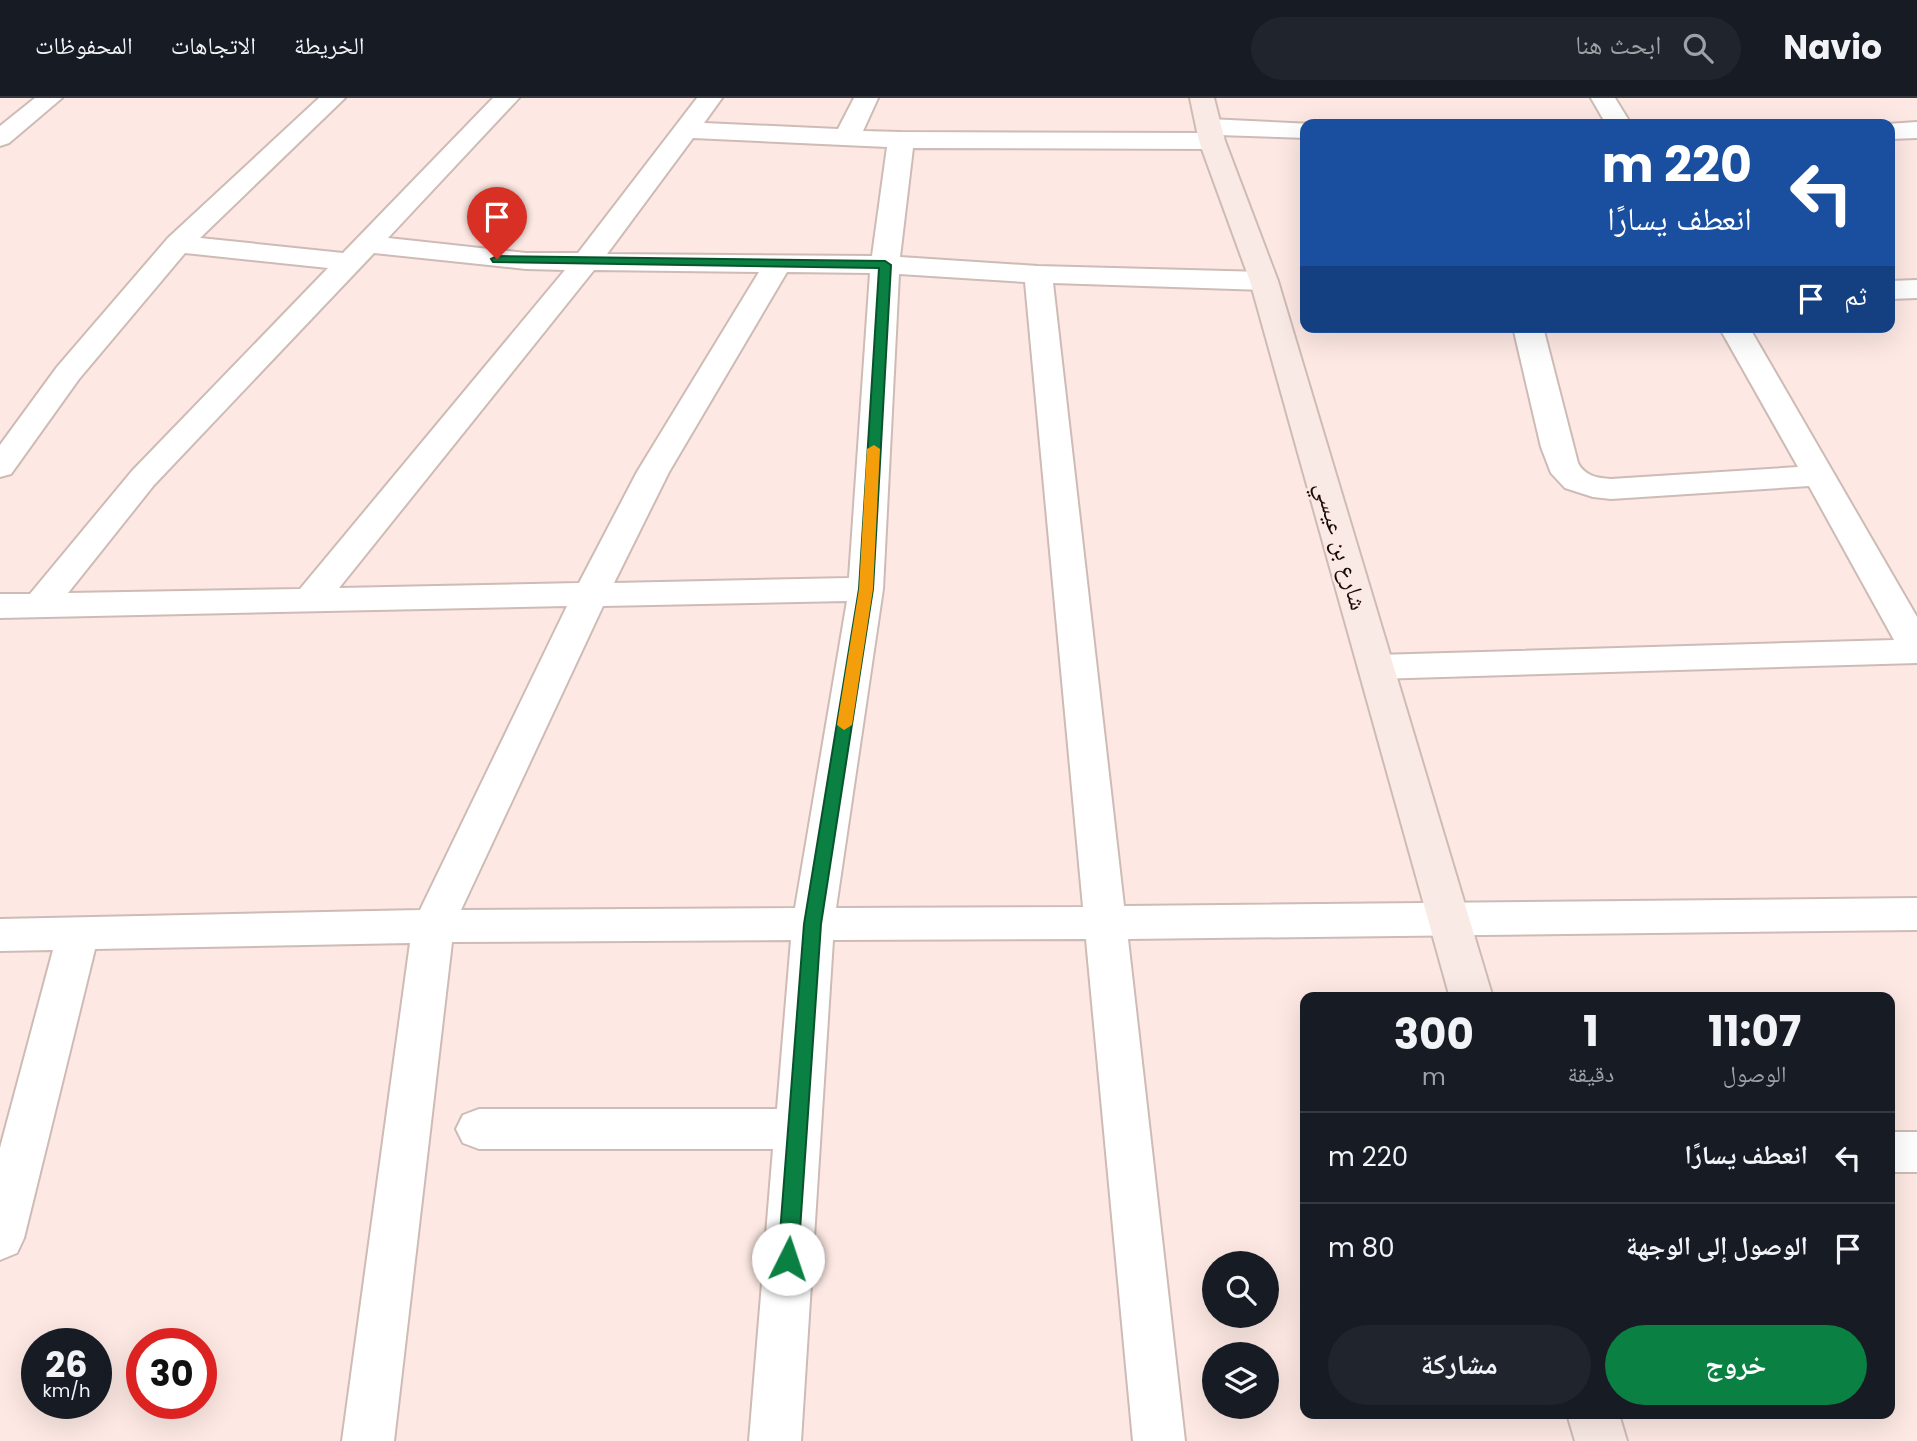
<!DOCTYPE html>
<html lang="ar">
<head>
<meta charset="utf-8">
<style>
  :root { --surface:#171b24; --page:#20242c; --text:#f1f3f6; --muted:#9ea1a6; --line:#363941; --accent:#0b8043 }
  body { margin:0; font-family:Poppins,"Noto Naskh Arabic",sans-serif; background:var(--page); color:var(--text); direction:rtl; height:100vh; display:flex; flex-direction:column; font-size:26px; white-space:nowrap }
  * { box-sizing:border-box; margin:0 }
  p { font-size:23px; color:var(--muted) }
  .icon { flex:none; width:38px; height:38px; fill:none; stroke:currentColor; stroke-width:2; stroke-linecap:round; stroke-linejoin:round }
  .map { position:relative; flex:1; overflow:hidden; direction:ltr }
  .panel { position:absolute; left:1300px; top:894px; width:595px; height:427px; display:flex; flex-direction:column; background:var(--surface); border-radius:14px; box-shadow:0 7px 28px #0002; direction:rtl }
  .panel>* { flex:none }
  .top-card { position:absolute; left:1300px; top:21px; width:595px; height:214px; border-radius:14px; box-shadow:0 7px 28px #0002; direction:rtl; background:#1a4fa0; color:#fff; overflow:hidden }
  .controls { position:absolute; left:1202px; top:1153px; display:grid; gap:14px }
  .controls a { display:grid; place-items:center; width:77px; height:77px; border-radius:50%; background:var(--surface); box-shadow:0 7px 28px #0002; font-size:35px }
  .speed { position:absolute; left:21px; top:1230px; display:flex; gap:14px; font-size:35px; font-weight:700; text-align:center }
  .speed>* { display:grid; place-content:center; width:91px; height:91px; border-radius:50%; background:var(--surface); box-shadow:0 7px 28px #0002; line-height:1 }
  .speed small { font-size:18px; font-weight:400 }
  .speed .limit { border:10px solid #d22; background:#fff; color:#111 }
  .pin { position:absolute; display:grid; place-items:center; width:60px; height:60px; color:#fff; margin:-72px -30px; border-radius:50% 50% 50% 0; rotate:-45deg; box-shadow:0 0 7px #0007 }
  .pin .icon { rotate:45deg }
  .me { position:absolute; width:77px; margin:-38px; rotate:4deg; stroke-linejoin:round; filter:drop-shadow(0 0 5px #0008) }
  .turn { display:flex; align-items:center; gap:24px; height:147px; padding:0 28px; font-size:32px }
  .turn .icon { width:91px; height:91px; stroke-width:2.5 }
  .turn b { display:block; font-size:49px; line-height:60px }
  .then { display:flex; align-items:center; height:66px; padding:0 28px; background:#0003; gap:14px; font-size:26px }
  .eta { display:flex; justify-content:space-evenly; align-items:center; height:119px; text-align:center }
  .eta b { font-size:42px; font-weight:700; line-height:49px }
  .button { display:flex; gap:14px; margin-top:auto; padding:14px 28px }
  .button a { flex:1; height:80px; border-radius:42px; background:var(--accent); color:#fff; font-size:28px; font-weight:700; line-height:80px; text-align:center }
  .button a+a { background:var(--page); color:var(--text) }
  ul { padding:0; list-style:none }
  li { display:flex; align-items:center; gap:21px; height:91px; padding:0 28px; border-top:2px solid var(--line) }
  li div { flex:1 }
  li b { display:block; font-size:26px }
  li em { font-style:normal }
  header { display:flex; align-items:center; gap:42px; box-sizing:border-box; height:98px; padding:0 35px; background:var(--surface); border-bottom:2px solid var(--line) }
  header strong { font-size:33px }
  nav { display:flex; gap:38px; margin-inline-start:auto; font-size:24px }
  .search { width:490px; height:63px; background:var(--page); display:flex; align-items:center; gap:18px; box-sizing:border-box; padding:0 24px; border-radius:38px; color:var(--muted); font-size:26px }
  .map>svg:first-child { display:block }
</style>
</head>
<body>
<header>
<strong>Navio</strong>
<div class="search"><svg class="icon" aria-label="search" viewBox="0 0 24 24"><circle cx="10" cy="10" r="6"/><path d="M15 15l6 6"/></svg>ابحث هنا</div>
<nav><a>الخريطة</a><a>الاتجاهات</a><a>المحفوظات</a></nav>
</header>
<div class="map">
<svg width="1917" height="1343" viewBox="0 0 1917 1343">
  <rect width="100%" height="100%" fill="#fde8e3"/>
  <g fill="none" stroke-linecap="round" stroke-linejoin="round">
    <!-- street casing -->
    <g stroke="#cebbb5" stroke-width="4">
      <g id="street">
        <path d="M 35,0 L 62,0 L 9,45 L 0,48 L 0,28 Z"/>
        <path d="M 319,0 L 345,0 L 200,140 L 343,155 L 493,0 L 519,0 L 388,140 L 526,155 L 578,155 L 697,0 L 722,0 L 704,25 L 838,31 L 854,0 L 878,0 L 863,33 L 901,34 L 1204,35 L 1196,29 L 1200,24 L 1209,21 L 1313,26 L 1306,26 L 1306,40 L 1218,37 L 1225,43 L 1221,48 L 1212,51 L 913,50 L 900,159 L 1038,168 L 1264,174 L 1274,177 L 1278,183 L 1274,189 L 1264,192 L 1053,185 L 1124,808 L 1917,800 L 1917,832 L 1128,841 L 1185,1343 L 1133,1343 L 1086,841 L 833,842 L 801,1343 L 749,1343 L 773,1051 L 479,1051 L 463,1045 L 456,1031 L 463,1017 L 479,1011 L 777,1011 L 791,842 L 452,844 L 394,1343 L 342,1343 L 410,845 L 95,851 L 24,1140 L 17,1155 L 0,1162 L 0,1050 L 53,852 L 0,853 L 0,821 L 420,812 L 567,508 L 0,520 L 0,496 L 30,496 L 132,373 L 328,170 L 185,155 L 79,281 L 11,376 L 0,379 L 0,347 L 57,269 L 168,140 ZM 693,40 L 887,49 L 872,158 L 607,156 ZM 374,155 L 526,171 L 565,172 L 300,491 L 68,495 L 154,387 ZM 594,172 L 759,174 L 637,374 L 579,485 L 339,490 ZM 787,174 L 870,175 L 849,480 L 614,485 L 669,374 ZM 899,176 L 1025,184 L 1083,809 L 836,810 L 883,491 ZM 847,503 L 795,810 L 461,812 L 603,508 Z"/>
        <path d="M 1591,0 L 1615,0 L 1631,26 L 1606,26 Z"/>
        <path d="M 1917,24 L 1917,40 L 1890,41 L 1890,26 L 1887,26 Z"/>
        <path d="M 1917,182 L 1917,200 L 1890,201 L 1890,183 Z"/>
        <path d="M 1513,229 L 1543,229 L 1578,365 C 1585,378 1597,380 1611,381 L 1798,369 L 1719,229 L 1749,229 L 1917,519 L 1917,565 L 1376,581 L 1363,578 L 1358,569 L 1363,560 L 1376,557 L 1894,542 L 1809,388 L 1611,401 L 1593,399 L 1565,390 L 1551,375 L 1541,349 Z"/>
        <rect x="1890" y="1034" width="27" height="40"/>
      </g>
    </g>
    <!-- secondary casing -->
    <g stroke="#cebbb5" stroke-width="4">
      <g id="secondary">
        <path d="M 1190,0 L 1214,0 L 1225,43 L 1278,183 L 1493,900 L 1450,900 L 1250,183 L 1199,43 Z"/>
        <path d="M 1567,1316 L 1619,1316 L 1627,1343 L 1575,1343 Z"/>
      </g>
    </g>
    <!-- street -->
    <use href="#street" fill="#fff" fill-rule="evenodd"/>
    <!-- secondary -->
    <use href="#secondary" fill="#faeae5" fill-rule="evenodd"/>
  </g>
  <!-- route -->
  <path fill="#0b8043" stroke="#07532c" stroke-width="2" d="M 497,158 L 885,163 L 891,167 L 873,491 L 821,826 L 798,1161 L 795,1168 L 788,1170 L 781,1168 L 778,1161 L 804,826 L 859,491 L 879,170 L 493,164 L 491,161 Z"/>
  <!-- slow -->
  <path fill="#f59e0b" d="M 874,347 L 880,351 L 873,491 L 852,627 L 844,632 L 837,627 L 859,491 L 867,351 Z"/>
  <g text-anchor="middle" stroke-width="5" stroke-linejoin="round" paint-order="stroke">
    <!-- street labels -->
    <g font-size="24" fill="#120b0a" stroke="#fde8e3">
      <text transform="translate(1341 448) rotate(74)" y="8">شارع بن عيسي</text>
    </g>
  </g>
</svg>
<div class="controls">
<a><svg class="icon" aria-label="search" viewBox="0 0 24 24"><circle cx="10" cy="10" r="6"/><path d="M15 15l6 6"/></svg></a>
<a><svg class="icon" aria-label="layers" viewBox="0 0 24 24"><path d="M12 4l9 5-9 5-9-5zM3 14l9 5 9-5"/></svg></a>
</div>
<div class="speed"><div>26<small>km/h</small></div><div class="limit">30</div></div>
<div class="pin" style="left:497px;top:161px;background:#d93025"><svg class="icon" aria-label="arrive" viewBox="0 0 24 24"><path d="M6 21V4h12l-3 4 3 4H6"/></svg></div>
<svg class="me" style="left:788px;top:1161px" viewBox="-20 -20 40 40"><circle r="19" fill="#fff"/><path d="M0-13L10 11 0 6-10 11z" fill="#0b8043"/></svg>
<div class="top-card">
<div class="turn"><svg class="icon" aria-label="left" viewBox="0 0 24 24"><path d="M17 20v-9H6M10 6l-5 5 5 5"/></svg><div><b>220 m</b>انعطف يسارًا</div></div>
<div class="then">ثم<svg class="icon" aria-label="arrive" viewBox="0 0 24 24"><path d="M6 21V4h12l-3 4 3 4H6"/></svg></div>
</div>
<section class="panel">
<div class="eta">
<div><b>11:07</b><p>الوصول</p></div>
<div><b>1</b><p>دقيقة</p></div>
<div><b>300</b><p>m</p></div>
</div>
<ul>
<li><svg class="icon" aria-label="left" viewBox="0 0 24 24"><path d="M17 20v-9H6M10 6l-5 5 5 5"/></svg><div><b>انعطف يسارًا</b></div><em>220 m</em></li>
<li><svg class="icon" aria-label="arrive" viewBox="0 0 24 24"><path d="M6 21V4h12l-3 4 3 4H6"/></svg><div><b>الوصول إلى الوجهة</b></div><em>80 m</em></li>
</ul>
<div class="button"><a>خروج</a><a>مشاركة</a></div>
</section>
</div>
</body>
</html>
